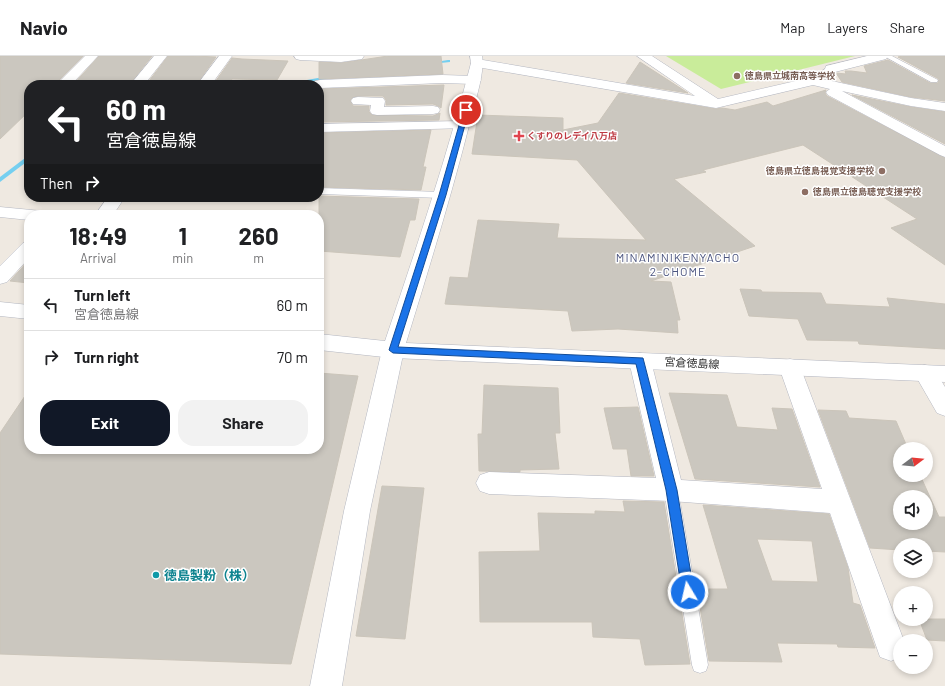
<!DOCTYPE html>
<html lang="en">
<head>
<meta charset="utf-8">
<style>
  :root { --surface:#fff; --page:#f2f2f2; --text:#202124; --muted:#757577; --line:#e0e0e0; --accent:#111827 }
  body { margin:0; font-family:Barlow,"Noto Sans JP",sans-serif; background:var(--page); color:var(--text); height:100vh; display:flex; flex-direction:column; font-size:15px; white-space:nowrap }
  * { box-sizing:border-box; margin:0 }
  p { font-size:13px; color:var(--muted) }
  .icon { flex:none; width:22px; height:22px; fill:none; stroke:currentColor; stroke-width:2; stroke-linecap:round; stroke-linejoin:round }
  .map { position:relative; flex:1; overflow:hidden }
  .drawer { position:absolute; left:24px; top:154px; width:300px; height:244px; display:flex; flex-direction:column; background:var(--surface); border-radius:16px; box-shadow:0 2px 6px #0003 }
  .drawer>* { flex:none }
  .banner { position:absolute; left:24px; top:24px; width:300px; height:122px; border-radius:16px; box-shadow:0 2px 6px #0003; background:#202124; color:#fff; overflow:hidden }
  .needle { width:26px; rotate:74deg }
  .tools { position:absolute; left:893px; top:386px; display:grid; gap:8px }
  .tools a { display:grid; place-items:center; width:40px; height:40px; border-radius:50%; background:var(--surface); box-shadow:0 2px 6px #0003; font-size:20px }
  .pin { position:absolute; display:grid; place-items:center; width:34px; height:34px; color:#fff; margin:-17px; border:2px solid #fff; border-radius:50%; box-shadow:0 1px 4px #0007 }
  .me { position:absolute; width:44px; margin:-22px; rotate:351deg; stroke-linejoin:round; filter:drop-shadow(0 0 3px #0008) }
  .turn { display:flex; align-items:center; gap:14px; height:84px; padding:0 16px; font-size:18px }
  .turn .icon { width:52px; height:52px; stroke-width:2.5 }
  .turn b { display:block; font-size:28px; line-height:34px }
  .then { display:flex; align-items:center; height:38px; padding:0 16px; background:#0003; gap:8px; font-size:15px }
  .eta { display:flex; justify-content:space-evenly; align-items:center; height:68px; text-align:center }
  .eta b { font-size:24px; font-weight:700; line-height:28px }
  .action { display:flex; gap:8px; margin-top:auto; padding:8px 16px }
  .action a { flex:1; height:46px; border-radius:16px; background:var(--accent); color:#fff; font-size:16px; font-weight:700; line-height:46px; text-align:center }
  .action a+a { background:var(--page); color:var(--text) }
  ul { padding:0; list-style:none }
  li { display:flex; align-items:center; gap:12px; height:52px; padding:0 16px; border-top:1px solid var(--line) }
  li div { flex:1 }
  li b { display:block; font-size:15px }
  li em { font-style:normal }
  header { display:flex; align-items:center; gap:24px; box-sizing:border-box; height:56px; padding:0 20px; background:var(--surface); border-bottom:1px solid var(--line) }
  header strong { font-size:19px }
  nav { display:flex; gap:22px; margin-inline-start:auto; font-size:14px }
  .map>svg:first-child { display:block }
</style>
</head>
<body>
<header>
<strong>Navio</strong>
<nav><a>Map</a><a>Layers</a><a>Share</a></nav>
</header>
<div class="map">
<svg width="945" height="630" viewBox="0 0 945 630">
  <rect width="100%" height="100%" fill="#efe9e1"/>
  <!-- pitch -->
  <path fill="#c9ec9a" d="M 666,0 L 855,0 L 721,33 Z"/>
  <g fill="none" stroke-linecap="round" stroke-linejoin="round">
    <!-- stream -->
    <g fill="#75cff0" fill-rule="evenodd">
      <path d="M 448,4 L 450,4 L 450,6 L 431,8 L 429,7 Z"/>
      <path d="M 329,20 L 331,21 L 331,22 L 290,29 L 279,29 Z"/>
      <path d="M 29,99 L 29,104 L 0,126 L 0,121 Z"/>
    </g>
  </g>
  <!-- building -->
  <g fill="#cbc7bf" stroke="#cbc5ba" fill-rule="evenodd">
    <path d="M 0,0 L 83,0 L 54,29 L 29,29 L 29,55 L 0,83 Z"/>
    <path d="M 99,0 L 152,0 L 129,29 L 73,29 Z"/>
    <path d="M 168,0 L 194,0 L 216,1 L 196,29 L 146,29 Z"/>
    <path d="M 388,0 L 441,0 L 443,18 L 319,23 L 319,6 L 341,7 Z"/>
    <path d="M 903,0 L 945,0 L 945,45 L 911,41 L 842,26 L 836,17 L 846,18 L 845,15 L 851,15 L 867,17 L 864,10 L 888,4 L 930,27 L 938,27 L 939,23 L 898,1 Z"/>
    <path d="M 232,2 L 242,3 L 288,5 L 277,24 L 232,23 L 228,29 L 213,29 Z"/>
    <path d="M 640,6 L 688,37 L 626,27 Z"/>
    <path d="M 444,29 L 441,52 L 438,50 L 433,48 L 386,49 L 386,44 L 383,40 L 358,40 L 353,41 L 350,44 L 353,50 L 369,50 L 369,56 L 372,59 L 433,60 L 440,57 L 439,64 L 319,66 L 319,33 Z"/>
    <path d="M 826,34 L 825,37 L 827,40 L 945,102 L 945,209 L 891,172 L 917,163 L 803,89 L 703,114 L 706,116 L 674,123 L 755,190 L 651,225 L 671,226 L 680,264 L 677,264 L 678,277 L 618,273 L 572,275 L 568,255 L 445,248 L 450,221 L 468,222 L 478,164 L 559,168 L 557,182 L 646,184 L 577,104 L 472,98 L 478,59 L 563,62 L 563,74 L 598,67 L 619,37 L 716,53 L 722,52 L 735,54 L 767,46 L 773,50 Z"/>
    <path d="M 852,39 L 911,51 L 945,56 L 945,88 Z"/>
    <path d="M 431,74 L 423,111 L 426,111 L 421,134 L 319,131 L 319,77 Z"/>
    <path d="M 319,140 L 419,143 L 415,164 L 410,164 L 400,201 L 319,195 Z"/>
    <path d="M 28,205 L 29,227 L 10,225 Z"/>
    <path d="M 740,233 L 761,234 L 762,236 L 821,237 L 826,248 L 890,251 L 887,242 L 945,248 L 945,293 L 859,288 L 858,285 L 807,284 L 798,263 L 749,260 Z"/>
    <path d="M 319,317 L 358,320 L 291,608 L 0,598 L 0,377 L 29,334 L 29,393 L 319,393 Z"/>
    <path d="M 484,329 L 558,332 L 560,377 L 555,377 L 559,413 L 520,414 L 520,416 L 479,415 L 478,378 L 482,378 Z"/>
    <path d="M 669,337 L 727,339 L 737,371 L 778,374 L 772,352 L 792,353 L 820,431 L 695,423 Z"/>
    <path d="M 638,351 L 654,420 L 631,420 L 627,393 L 613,393 L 604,352 Z"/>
    <path d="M 818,354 L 846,355 L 849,362 L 896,365 L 908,393 L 900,393 L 900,419 L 920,419 L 939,461 L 945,461 L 945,496 L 926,495 L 926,489 L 900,489 L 900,494 L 870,492 ZM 900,441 L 926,441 L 926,467 L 900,467 Z"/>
    <path d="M 382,430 L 424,432 L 405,583 L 356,580 Z"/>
    <path d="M 623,445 L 664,446 L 690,608 L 645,609 L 640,583 L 593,581 L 592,566 L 480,566 L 479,496 L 540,495 L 538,457 L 595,458 L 595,455 L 625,456 Z"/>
    <path d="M 703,449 L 829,458 L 848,512 L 853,547 L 860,549 L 875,592 L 838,591 L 837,588 L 777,587 L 782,606 L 709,605 L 697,533 L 728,533 ZM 757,483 L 812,485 L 818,526 L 772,525 Z"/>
    <path d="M 919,563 L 945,563 L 945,585 L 927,584 Z"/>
  </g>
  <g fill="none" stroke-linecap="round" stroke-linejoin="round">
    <!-- lane casing -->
    <g stroke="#b4b7c1" stroke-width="1">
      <g id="lane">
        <path d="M 884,0 L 892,0 L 938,24 L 937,26 L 931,26 Z"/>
        <path d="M 828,11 L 834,11 L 835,13 L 816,27 L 810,27 L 810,23 Z"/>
        <path d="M 319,132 L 442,136 L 447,139 L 442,142 L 319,138 Z"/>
        <path d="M 671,428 L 676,430 L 678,434 L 708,609 L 706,615 L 700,617 L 694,615 L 692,609 L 664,434 L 666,430 Z"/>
      </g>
    </g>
    <!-- street casing -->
    <g stroke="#b4b7c1" stroke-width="1">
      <g id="street">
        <path d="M 85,0 L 98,0 L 71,29 L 56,29 Z"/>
        <path d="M 154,0 L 167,0 L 144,29 L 130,29 Z"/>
        <path d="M 219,0 L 232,0 L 211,29 L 197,29 Z"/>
        <path d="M 294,0 L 364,0 L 362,3 L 341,6 L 300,4 L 296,3 Z"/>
        <path d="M 637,0 L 652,0 L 718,43 L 813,21 L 911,42 L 945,47 L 945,55 L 911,50 L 842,35 L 945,90 L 945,101 L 940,99 L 828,39 L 826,36 L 830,33 L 813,29 L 716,52 L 477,11 L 472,10 L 471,7 L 472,4 L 477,3 L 695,40 Z"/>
        <path d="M 867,0 L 888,0 L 886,3 L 831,17 L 826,16 L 825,13 L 826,10 Z"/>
        <path d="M 442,19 L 474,20 L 479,21 L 481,24 L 479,27 L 474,28 L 442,27 L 320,32 L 319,29 L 313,28 L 315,25 L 320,24 Z"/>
        <path d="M 358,41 L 383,42 L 385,45 L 384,51 L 433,50 L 438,51 L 440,54 L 438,57 L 433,58 L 377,59 L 372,58 L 370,55 L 371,49 L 353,48 L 351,45 L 353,42 Z"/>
        <path d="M 462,65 L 467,66 L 469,69 L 467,72 L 319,76 L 319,68 Z"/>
        <path d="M 108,141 L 125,141 L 113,159 L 95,159 Z"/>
        <path d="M 0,151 L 42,155 L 45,159 L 29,159 L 29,164 L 0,161 Z"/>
        <path d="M 29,185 L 29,202 L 7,226 L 0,228 L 0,210 L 23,187 Z"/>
        <path d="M 393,286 L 401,289 L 404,294 L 370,455 L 342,630 L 310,630 L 344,455 L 382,294 L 385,289 Z"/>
        <path d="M 640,297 L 648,299 L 651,305 L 681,424 L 822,433 L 779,311 L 782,305 L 790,303 L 798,305 L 904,585 L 900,585 L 900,601 L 891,605 L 880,601 L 830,457 L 671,445 L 489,438 L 480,435 L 476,427 L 480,419 L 489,416 L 656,422 L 629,305 L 632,299 Z"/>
        <path d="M 925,309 L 933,311 L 945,331 L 945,360 L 937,357 L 914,317 L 917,311 Z"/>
      </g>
    </g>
    <!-- secondary casing -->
    <g stroke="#b4b7c1" stroke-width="1">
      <g id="secondary">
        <path d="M 470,0 L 482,0 C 485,17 475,45 471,62 C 452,138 429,212 406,287 L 945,310 L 945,326 L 393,302 L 319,294 L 319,278 L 385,285 C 416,193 447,101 471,7 Z"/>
        <path d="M 0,246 L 29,249 L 29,263 L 0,260 Z"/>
      </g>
    </g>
    <!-- lane -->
    <use href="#lane" fill="#fff" fill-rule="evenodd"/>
    <!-- street -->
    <use href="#street" fill="#fff" fill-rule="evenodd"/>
    <!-- secondary -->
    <use href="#secondary" fill="#fff" fill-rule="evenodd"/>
  </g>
  <!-- route -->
  <path fill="#1a73e8" stroke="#114b97" d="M 464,52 L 469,54 L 446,139 L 398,291 L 643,302 L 677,434 L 694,536 L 692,540 L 688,542 L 684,540 L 682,536 L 666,434 L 636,308 L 393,297 L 389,294 L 439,139 Z"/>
  <!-- markers -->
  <g fill="#8d6e63" stroke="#fff" stroke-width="1.5">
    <circle cx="737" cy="20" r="4"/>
    <circle cx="882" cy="115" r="4"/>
    <circle cx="805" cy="136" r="4"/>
  </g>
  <path fill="#e0444e" stroke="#fff" stroke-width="1.5" d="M517 74h4v4h4v4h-4v4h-4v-4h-4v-4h4z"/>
  <circle fill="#0f9aa8" stroke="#fff" stroke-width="1.5" cx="156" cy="519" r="4"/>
  <g text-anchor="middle" stroke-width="3" stroke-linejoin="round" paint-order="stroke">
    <!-- far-education labels -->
    <g font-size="9" font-weight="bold" fill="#785e54" stroke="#fff" text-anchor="start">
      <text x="745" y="23">徳島県立城南高等学校</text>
      <text x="874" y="118" text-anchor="end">徳島県立徳島視覚支援学校</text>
      <text x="813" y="139">徳島県立徳島聴覚支援学校</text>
    </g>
    <!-- far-health labels -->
    <g font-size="9" font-weight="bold" fill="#be3a42" stroke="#fff" text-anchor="start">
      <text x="527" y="83">くすりのレデイ八万店</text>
    </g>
    <!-- street labels -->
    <g font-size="11" fill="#2e2e2e" stroke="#fff">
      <text transform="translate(692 307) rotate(3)" y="4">宮倉徳島線</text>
    </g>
    <!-- neighbourhood labels -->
    <g font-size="12" letter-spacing="1" fill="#4d5680" stroke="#fff">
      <text x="678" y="206">MINAMINIKENYACHO<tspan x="678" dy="14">2-CHOME</tspan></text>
    </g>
    <!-- near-culture labels -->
    <g font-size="13" font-weight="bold" fill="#0d838f" stroke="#fff" text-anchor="start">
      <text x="164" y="524">徳島製粉（株）</text>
    </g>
  </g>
</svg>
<div class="tools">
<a><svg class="needle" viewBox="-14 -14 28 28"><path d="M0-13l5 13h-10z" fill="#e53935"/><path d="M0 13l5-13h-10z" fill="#757577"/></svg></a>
<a><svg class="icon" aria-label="sound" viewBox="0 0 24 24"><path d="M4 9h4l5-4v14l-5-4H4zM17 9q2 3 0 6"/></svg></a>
<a><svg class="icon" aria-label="layers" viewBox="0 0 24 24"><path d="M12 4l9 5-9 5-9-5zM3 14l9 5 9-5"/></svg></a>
<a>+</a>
<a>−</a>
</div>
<div class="pin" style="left:466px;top:54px;background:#d93025"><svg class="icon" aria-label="arrive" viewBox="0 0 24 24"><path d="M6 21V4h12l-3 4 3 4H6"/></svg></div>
<svg class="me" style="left:688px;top:536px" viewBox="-20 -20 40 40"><circle r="17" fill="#1a73e8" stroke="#fff" stroke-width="3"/><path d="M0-11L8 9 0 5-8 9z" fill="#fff"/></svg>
<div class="banner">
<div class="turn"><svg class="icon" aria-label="left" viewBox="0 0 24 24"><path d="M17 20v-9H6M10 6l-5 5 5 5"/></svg><div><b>60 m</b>宮倉徳島線</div></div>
<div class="then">Then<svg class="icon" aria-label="right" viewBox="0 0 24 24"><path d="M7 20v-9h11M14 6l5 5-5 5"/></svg></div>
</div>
<section class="drawer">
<div class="eta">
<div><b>18:49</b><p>Arrival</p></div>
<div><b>1</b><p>min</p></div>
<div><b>260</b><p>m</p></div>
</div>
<ul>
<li><svg class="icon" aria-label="left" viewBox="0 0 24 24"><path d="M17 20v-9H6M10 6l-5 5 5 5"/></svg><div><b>Turn left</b><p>宮倉徳島線</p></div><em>60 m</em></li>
<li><svg class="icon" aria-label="right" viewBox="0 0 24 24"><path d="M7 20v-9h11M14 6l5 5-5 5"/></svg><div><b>Turn right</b></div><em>70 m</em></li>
</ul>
<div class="action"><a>Exit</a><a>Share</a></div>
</section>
</div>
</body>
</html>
